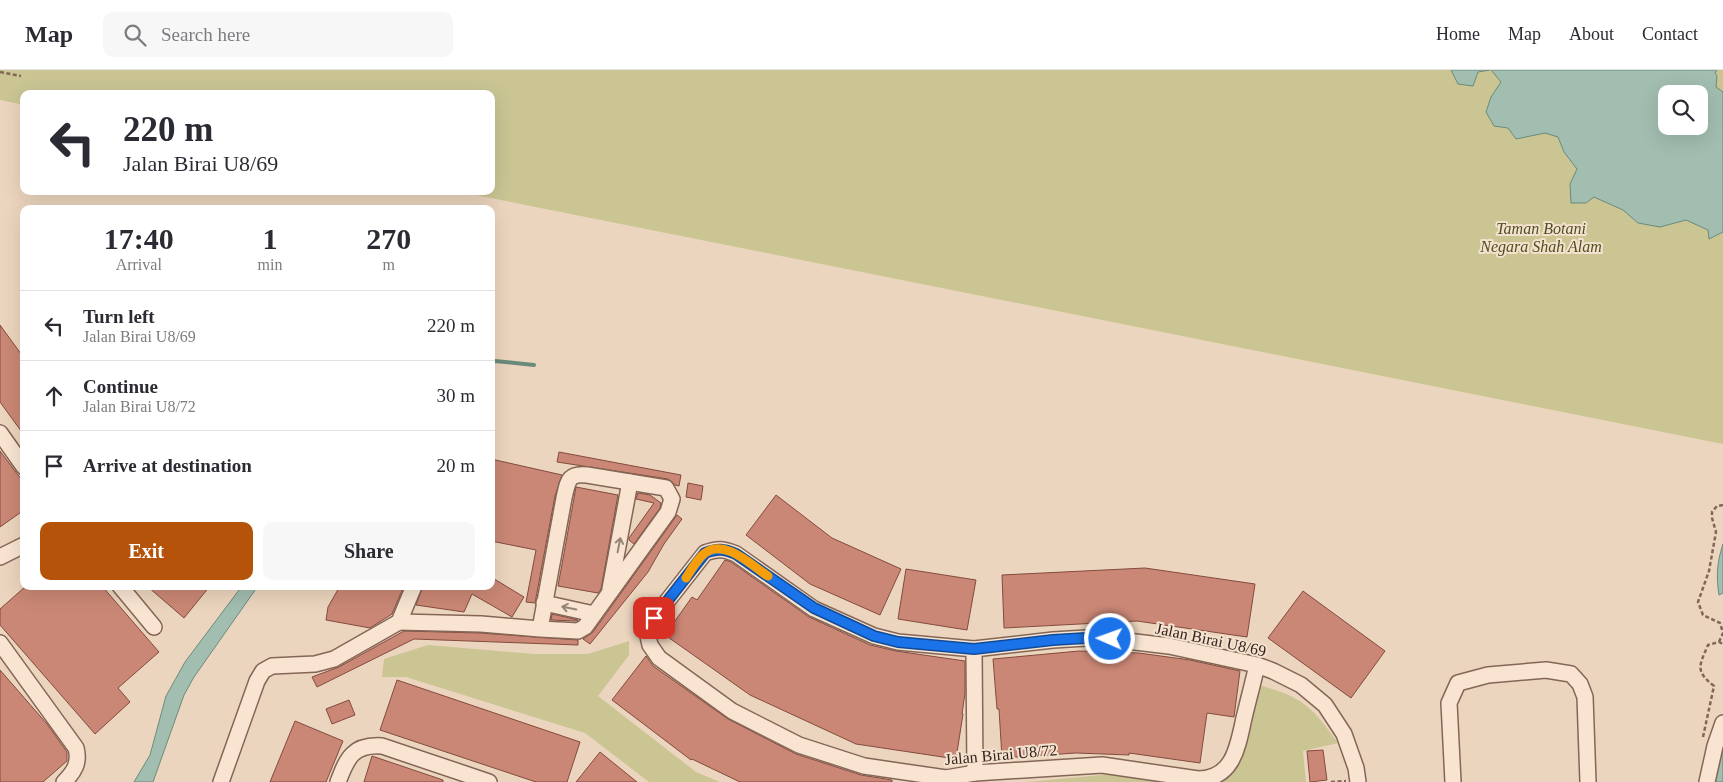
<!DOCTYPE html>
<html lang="en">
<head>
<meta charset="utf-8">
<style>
  :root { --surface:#fff; --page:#f7f7f7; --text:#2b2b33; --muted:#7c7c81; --line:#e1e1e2; --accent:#b45309 }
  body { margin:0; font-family:Georgia,serif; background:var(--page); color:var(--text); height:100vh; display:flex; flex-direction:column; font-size:19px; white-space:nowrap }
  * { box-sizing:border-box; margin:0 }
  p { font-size:16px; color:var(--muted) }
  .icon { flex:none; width:28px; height:28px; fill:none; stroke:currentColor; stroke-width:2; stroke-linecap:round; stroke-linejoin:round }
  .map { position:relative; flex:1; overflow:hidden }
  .drawer { position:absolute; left:20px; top:135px; width:475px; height:385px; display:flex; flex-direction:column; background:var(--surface); border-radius:10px; box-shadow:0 5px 20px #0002 }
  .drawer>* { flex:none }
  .top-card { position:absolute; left:20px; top:20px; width:475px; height:105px; border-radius:10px; box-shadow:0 5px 20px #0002; background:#fff; color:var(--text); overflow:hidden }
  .buttons { position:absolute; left:1658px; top:15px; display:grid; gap:10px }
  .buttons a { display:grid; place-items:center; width:50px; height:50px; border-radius:10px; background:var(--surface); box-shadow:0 5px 20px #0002; font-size:25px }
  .pin { position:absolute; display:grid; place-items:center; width:42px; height:42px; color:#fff; margin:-21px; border-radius:10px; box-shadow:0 2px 8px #0006 }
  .me { position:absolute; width:55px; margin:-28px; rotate:272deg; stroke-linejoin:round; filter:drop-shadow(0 0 4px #0008) }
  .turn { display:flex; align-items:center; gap:18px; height:105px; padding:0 20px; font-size:22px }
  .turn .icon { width:65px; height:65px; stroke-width:2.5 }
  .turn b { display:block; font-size:35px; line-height:42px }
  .eta { display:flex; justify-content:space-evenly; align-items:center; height:85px; text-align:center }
  .eta b { font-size:30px; font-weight:800; line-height:35px }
  .button { display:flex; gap:10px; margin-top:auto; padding:10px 20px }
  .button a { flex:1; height:58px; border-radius:10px; background:var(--accent); color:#fff; font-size:20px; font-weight:800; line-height:58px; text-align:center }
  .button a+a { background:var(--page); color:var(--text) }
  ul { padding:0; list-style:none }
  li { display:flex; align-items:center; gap:15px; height:70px; padding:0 20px; border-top:1px solid var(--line) }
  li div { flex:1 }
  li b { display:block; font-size:19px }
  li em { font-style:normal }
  header { display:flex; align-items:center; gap:30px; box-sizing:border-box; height:70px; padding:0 25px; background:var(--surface); border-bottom:1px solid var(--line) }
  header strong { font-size:24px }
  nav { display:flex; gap:28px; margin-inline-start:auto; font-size:18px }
  .search { width:350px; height:45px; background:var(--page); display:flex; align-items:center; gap:12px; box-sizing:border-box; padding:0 18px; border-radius:10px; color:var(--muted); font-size:19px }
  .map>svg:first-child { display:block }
</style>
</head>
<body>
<header>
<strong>Map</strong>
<div class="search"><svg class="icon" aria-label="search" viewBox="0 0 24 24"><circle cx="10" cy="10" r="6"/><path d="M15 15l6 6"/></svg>Search here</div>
<nav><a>Home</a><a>Map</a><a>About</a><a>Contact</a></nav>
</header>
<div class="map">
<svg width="1723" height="712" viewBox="0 0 1723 712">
  <rect width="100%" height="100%" fill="#ecd5be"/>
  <!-- green -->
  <g fill="#cac593" fill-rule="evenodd">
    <path d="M 0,0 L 1723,0 L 1723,374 L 456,121 L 491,121 L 491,24 L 24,24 L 24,35 L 0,30 ZM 1666,24 L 1699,24 L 1699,56 L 1666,56 Z"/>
    <path d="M 629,571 L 629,585 L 598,626 L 696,702 L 720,712 L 649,712 L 585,663 L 406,607 L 382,607 L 384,589 L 428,575 L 534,584 L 588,584 Z"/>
    <path d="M 1259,615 C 1304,628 1311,636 1338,673 L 1303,681 L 1306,712 L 1221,712 L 1229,707 L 1237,697 Z"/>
    <path d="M 1113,704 L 1166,712 L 1026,712 Z"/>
  </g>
  <!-- water -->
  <g fill="#a2beb0" stroke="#698b7c" fill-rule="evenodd">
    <path d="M 1451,0 L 1490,0 L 1478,2 L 1473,16 L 1458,14 Z"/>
    <path d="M 1491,0 L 1717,0 L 1715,3 L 1717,6 L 1716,17 L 1723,22 L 1723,162 L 1709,169 L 1708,160 L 1686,150 L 1660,157 L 1638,153 L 1623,140 L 1594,127 L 1586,133 L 1571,133 L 1570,114 L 1577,99 L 1564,82 L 1558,67 L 1545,63 L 1516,69 L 1508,58 L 1494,56 L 1486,42 L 1491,27 L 1501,12 ZM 1666,24 L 1699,24 L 1699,56 L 1666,56 Z"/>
    <path d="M 1723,474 L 1723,523 L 1719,525 C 1716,506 1717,492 1723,474 Z"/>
    <path d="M 242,516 L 258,516 L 194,607 L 184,625 L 153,712 L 134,712 L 150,685 L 166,626 L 185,592 Z"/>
    <path d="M 1723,672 L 1723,712 L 1713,712 Z"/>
  </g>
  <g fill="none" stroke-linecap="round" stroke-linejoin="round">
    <!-- stream -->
    <path stroke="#698b7c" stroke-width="4" d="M 491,292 L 495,291 L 534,295"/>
  </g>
  <!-- building -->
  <g fill="#ca8775" stroke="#834b3e">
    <path d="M 0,255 L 24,288 L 24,365 L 0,332 Z"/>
    <path d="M 0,381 L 24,413 L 24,440 L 0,457 Z"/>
    <path d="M 559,382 L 681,405 L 679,416 L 675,415 L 668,409 L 557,392 Z"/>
    <path d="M 491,389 L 562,405 L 555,426 L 535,533 L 526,532 L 536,480 L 491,471 Z"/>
    <path d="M 688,413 L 703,416 L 701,430 L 686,427 Z"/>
    <path d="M 576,417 L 618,425 L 601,519 L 598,523 L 558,516 Z"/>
    <path d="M 638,423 L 650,425 L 661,433 L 660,438 L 634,474 L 629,470 L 629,468 L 654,433 L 636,429 Z"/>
    <path d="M 776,425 L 832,468 L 901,499 L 880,545 L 810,514 L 746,465 Z"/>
    <path d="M 677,445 L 682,449 L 664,474 L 648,502 L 590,574 L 583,569 L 593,562 Z"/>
    <path d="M 725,490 L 731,492 L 809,547 L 870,575 L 896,581 L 965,591 L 965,623 L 962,644 L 963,644 L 956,689 L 856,674 L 750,625 L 665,565 L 692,527 L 697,530 Z"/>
    <path d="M 1145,498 L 1255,514 L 1247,567 L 1137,551 L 1004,558 L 1002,505 Z"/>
    <path d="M 906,499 L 976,510 L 967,560 L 898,549 Z"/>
    <path d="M 491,507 L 524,527 L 512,547 L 472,524 L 464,542 L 416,535 L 423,516 L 491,516 Z"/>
    <path d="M 26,516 L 102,516 L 159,582 L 118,618 L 130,632 L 95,664 L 0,555 L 0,539 Z"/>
    <path d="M 147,516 L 210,516 L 184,548 Z"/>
    <path d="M 340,516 L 404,516 L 392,544 L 370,558 L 326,550 L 328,537 Z"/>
    <path d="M 1303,521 L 1385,581 L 1351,628 L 1268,568 Z"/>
    <path d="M 552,544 L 578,550 L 576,551 L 551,550 Z"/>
    <path d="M 404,561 L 480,563 L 578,570 L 578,575 L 414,569 L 317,617 L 312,607 L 339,597 Z"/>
    <path d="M 1079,581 L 1139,583 L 1190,590 L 1240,601 L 1234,647 L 1207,643 L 1200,693 L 1129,683 L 1129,685 L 1076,683 L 1002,688 L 999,639 L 997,639 L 993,589 Z"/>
    <path d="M 646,586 L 653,596 L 728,649 L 796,684 L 861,705 L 892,710 L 892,712 L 740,712 L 692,689 L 691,690 L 612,630 Z"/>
    <path d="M 0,600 L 47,654 L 67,682 L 67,691 L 43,712 L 0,712 Z"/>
    <path d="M 397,610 L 580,672 L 567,712 L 536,712 L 380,660 Z"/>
    <path d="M 349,630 L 355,645 L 332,654 L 326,639 Z"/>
    <path d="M 295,651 L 343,671 L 326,712 L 270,712 Z"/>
    <path d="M 1323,680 L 1327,710 L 1310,712 L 1307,681 Z"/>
    <path d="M 600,682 L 637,712 L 576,712 Z"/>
    <path d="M 372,686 L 443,710 L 443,712 L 364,712 Z"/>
  </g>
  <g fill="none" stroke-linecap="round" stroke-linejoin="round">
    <!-- minor casing -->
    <g stroke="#846657" stroke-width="18">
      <g id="minor">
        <path d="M 0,363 L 24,397"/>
        <path d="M 0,487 L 24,475"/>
        <path d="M 120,516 L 154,557"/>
        <path d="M 610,519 L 630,412"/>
        <path d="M 544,533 L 594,544"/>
        <path d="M 399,552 L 481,554 L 540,559 L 578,561 L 585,557 L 668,442 L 672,429 L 666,418 L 587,405 C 568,403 568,411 564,428 L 540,559"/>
        <path d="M 0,573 L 76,678 C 80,693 74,702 64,712"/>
        <path d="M 974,579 L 975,703"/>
        <path d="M 1257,595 C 1253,613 1248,631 1244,648 C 1238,675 1234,709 1198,709 L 1102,695 L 975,703 L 946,708 L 864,696 L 799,675 L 732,641 L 659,588 L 650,575 L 648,566 L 649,558 L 654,548 L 705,483 C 718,478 724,479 736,484 L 814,539 L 874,566 L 898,572 L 974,579 L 1053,570 L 1086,568 L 1110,569 L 1169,576 L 1257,595 L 1273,601 L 1301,615 L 1325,635 L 1344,664 L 1356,698 L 1358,712"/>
        <path d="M 221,712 L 257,611 L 263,601 L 272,596 L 315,594 L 334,589 L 399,552 L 414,516"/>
        <path d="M 338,712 C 347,688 353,674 382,676 L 489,712"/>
        <path d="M 1453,712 L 1449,633 L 1458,613 L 1488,605 L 1546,600 L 1571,604 L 1580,614 L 1585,627 L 1588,712"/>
        <path d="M 1707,712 L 1715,676 L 1723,653"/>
      </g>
    </g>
    <!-- path -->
    <g stroke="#846657" stroke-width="2.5" stroke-dasharray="4 2.5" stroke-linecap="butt">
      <path d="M 0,2 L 21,6"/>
      <path d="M 1719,572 L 1723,563 L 1720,553 L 1703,545 L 1698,532 L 1709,501 L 1716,462 L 1712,448 L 1712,442 L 1717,436 L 1723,435"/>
      <path d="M 1703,667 L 1714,616 C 1695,601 1699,596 1708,575 L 1719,572 L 1723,574"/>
      <path d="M 1331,712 L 1346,711"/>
    </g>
    <!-- minor -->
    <use href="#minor" stroke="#f8e4d1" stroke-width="15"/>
  </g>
  <!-- one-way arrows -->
  <defs><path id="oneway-shaft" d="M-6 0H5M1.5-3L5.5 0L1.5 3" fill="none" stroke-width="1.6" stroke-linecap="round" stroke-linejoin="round" transform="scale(1.25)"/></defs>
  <g stroke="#968476">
    <use href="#oneway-shaft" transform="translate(619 475) rotate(-79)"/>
    <use href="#oneway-shaft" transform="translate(569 538) rotate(-168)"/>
  </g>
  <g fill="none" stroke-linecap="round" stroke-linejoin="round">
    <!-- route casing -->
    <g stroke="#114b97" stroke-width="12">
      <path id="route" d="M 654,548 L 705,483 C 718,478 724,479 736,484 L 814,538 L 874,566 L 898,572 L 974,579 L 1053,570 L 1086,568 L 1110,569"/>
    </g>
    <!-- route -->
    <use href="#route" stroke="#1a73e8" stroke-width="9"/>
    <!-- slow -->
    <path stroke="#f59e0b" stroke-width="9" d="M 686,508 C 691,500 698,488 705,483 C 725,468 752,496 768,506"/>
  </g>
  <g text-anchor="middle" stroke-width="4" stroke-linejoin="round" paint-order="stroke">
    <!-- park labels -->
    <g font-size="16" font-style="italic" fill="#4d5023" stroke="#f4e1ce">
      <text x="1541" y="164">Taman Botani<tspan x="1541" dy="18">Negara Shah Alam</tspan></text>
    </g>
    <!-- street labels -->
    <g font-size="16" fill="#34231c" stroke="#f4e1ce">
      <text transform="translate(1211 569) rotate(12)" y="6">Jalan Birai U8/69</text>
      <text transform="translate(1001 684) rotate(-5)" y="6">Jalan Birai U8/72</text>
    </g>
  </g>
</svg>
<div class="buttons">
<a><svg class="icon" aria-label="search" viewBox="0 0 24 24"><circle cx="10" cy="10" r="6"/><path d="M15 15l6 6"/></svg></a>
</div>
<div class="pin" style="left:654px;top:548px;background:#d93025"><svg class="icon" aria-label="arrive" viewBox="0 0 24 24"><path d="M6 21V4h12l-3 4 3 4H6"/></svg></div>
<svg class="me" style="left:1110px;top:569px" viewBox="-20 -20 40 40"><circle r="17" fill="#1a73e8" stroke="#fff" stroke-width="3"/><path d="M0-11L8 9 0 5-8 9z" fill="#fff"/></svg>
<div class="top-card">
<div class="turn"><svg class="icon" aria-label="left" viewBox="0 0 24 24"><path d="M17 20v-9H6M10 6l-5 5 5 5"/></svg><div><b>220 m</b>Jalan Birai U8/69</div></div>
</div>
<section class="drawer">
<div class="eta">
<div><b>17:40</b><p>Arrival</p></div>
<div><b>1</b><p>min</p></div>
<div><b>270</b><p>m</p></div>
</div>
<ul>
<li><svg class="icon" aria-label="left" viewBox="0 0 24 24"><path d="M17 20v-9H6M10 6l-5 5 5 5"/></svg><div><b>Turn left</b><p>Jalan Birai U8/69</p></div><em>220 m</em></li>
<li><svg class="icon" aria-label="ahead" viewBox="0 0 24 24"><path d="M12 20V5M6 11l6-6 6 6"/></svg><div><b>Continue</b><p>Jalan Birai U8/72</p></div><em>30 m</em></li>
<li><svg class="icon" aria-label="arrive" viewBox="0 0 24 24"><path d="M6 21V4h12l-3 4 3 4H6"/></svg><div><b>Arrive at destination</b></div><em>20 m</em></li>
</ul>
<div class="button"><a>Exit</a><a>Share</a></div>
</section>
</div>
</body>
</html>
